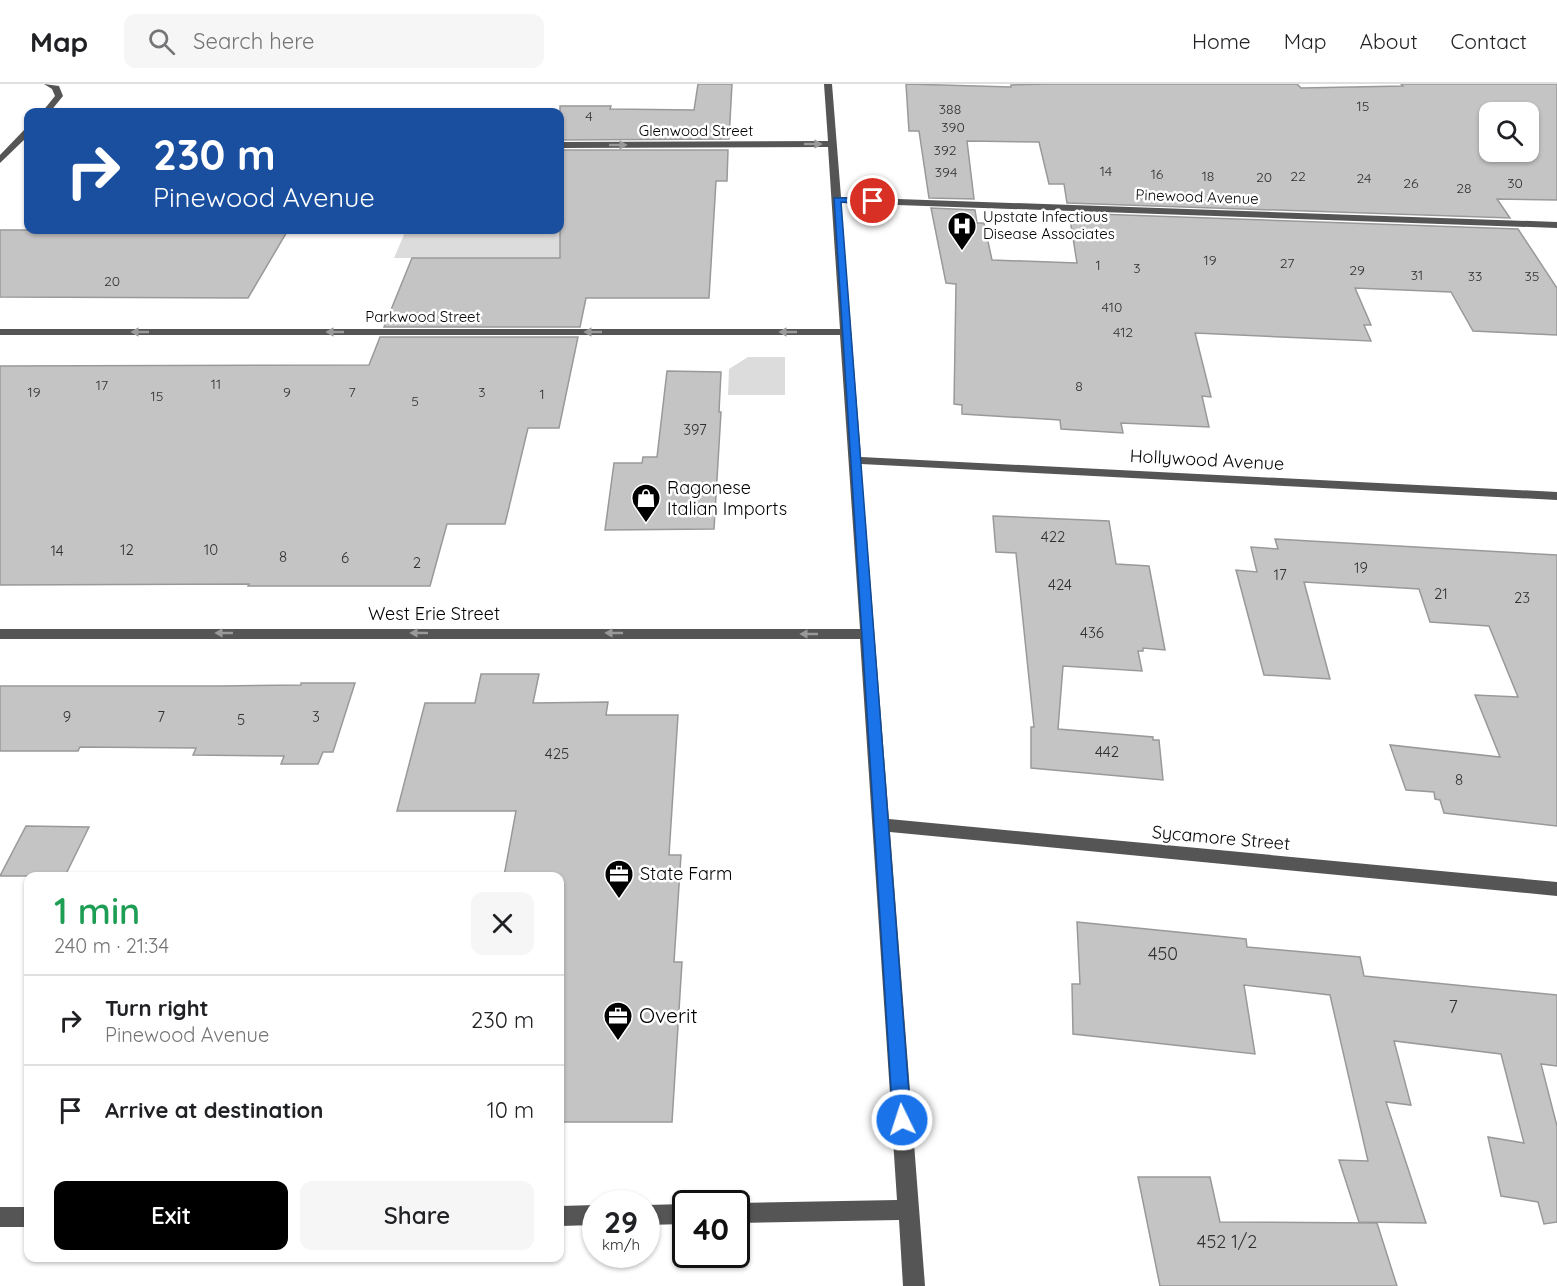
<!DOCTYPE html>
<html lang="en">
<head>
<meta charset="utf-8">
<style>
  :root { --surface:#fff; --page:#f6f6f6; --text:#202124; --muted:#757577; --line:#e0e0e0; --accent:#000 }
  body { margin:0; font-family:Quicksand,sans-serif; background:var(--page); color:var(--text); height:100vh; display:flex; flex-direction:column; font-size:22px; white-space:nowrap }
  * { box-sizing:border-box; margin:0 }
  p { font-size:20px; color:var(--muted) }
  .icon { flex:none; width:33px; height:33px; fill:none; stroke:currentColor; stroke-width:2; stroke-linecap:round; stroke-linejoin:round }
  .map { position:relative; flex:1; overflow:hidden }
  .panel { position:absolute; left:24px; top:788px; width:540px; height:390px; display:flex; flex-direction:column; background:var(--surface); border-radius:12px; box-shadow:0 2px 4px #0004 }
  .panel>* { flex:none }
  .hud { position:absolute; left:24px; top:24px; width:540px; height:126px; border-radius:12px; box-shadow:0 2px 4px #0004; background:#1a4fa0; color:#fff; overflow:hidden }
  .tools { position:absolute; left:1479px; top:18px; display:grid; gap:12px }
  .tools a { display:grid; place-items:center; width:60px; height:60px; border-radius:12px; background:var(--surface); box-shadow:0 2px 4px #0004; font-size:30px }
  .speed { position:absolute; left:582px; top:1106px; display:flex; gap:12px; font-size:30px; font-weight:700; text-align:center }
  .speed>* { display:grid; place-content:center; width:78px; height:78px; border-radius:50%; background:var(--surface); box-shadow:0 2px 4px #0004; line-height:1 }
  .speed small { font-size:15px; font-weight:400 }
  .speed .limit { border:3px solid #111; border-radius:9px; background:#fff; color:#111 }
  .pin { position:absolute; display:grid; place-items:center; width:51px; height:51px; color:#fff; margin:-26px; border:3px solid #fff; border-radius:50%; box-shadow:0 2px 6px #0007 }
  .me { position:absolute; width:66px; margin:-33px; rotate:356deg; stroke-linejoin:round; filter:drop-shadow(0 0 4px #0008) }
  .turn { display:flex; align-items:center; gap:21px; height:126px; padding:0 30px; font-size:27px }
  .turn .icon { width:78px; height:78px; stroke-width:2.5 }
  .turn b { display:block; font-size:42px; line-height:51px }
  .round { display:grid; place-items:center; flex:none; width:63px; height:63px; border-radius:12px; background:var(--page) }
  .overview { display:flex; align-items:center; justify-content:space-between; height:102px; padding:0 30px }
  h1 { font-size:36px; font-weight:600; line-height:45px; color:#1e9e55 }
  .action { display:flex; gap:12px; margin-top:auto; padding:12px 30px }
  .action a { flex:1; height:69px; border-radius:12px; background:var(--accent); color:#fff; font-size:24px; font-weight:600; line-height:69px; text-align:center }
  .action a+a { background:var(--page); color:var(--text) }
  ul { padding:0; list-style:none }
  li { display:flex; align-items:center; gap:18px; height:90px; padding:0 30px; border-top:2px solid var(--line) }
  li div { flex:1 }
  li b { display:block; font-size:22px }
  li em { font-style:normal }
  header { display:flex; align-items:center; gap:36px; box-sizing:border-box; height:84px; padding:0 30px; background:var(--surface); border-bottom:2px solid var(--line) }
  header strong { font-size:28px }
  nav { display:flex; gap:33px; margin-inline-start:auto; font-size:21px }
  .search { width:420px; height:54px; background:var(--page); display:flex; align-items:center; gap:15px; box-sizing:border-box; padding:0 21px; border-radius:12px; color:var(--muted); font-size:22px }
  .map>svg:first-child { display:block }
</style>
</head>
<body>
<header>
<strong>Map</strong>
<div class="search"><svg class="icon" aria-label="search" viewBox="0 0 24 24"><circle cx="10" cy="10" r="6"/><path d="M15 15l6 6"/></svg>Search here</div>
<nav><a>Home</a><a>Map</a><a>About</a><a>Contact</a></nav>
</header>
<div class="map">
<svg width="1557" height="1202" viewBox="0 0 1557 1202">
  <rect width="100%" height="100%" fill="#fff"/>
  <!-- green -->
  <g fill="#dcdcdc">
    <path d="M 560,125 L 594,125 L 584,174 L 394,174 L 406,146 L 560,146 Z"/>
    <path d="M 748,273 L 785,273 L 785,311 L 728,311 L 729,285 Z"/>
  </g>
  <!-- building -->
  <g fill="#c4c4c4" stroke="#999" stroke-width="1.5" fill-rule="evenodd">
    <path d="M 698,0 L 732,0 L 729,55 L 560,56 L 560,22 L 611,22 L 610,25 L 694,26 Z"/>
    <path d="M 906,0 L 1011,3 L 1011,1 L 1048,0 L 1297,0 L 1301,4 L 1403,2 L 1401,0 L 1557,0 L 1557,116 L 1497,115 L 1510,134 L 1067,119 L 1064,100 L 1049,100 L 1039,58 L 967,57 L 974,115 L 929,114 L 919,47 L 909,47 ZM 1490,28 L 1528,28 L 1528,68 L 1490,68 Z"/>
    <path d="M 560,66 L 728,66 L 727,97 L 716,97 L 709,214 L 586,214 L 580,243 L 384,243 L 412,174 L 560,174 Z"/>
    <path d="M 931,124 L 975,126 L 977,139 L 984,139 L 992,176 L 1077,179 L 1069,129 L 1518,145 L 1557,204 L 1557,251 L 1473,247 L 1451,208 L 1355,204 L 1371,241 L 1364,241 L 1371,257 L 1195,249 L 1211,313 L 1202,312 L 1209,343 L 1121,339 L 1123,349 L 1061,345 L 1060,336 L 962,330 L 962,321 L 954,320 L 956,200 L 946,199 Z"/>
    <path d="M 0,146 L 288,146 L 248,214 L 0,213 Z"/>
    <path d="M 380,253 L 578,253 L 559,344 L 528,344 L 505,440 L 447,440 L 430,502 L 248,502 L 249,500 L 0,501 L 0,282 L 369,281 Z"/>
    <path d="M 667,287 L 721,288 L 719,328 L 721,328 L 714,445 L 605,446 L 614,379 L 642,379 L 643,373 L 657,373 Z"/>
    <path d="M 993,432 L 1109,437 L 1116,480 L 1149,482 L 1165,566 L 1143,564 L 1143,567 L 1138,567 L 1142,587 L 1063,582 L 1058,645 L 1153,653 L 1153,656 L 1159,656 L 1163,696 L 1031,684 L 1031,643 L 1034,643 L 1016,469 L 996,468 Z"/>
    <path d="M 1275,455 L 1557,471 L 1557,742 L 1444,729 L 1440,716 L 1435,715 L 1434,708 L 1406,706 L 1390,661 L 1500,673 L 1475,611 L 1518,613 L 1489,542 L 1430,538 L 1419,505 L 1304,498 L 1330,595 L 1264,591 L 1236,486 L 1257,488 L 1251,463 L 1278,465 Z"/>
    <path d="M 481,590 L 539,590 L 533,619 L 608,618 L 606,631 L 678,631 L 669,771 L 681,771 L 674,878 L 682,878 L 672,1038 L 560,1038 L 560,792 L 504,792 L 516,727 L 397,727 L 425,619 L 475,619 Z"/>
    <path d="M 301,599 L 355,599 L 333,668 L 323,668 L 318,680 L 281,680 L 284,672 L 193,671 L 196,664 L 80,663 L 78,667 L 0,667 L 0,602 L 222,602 L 301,601 Z"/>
    <path d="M 26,742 L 89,743 L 65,792 L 0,792 Z"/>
    <path d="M 1077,838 L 1246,855 L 1247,863 L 1360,873 L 1364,892 L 1557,911 L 1557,982 L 1541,980 L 1557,1042 L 1557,1138 L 1544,1140 L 1538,1118 L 1501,1112 L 1488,1053 L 1524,1059 L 1501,970 L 1394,957 L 1411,1021 L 1386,1018 L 1426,1139 L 1359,1138 L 1339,1076 L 1368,1077 L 1330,911 L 1244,901 L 1255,970 L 1073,950 L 1072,900 L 1080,900 Z"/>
    <path d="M 1138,1093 L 1210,1093 L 1220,1138 L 1377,1139 L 1397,1202 L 1160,1202 Z"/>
  </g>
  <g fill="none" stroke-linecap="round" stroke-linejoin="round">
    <!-- minor -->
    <g fill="#555" fill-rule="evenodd">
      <path d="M 44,0 L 59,2 L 63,12 L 50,28 L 42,28 L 55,12 L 52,5 Z"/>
      <path d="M 824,0 L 832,0 L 841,113 L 1557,138 L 1557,144 L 841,119 L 861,373 L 1557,408 L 1557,416 L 861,380 L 889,735 L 1557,798 L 1557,812 L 890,748 L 925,1202 L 903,1202 L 899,1136 L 736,1139 L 736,1119 L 897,1116 L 860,555 L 0,555 L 0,545 L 860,545 L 840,251 L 0,251 L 0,245 L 840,245 L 828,63 L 560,64 L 560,58 L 828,57 Z"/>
      <path d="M 25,45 L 28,45 L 28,52 L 0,79 L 0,71 Z"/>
      <path d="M 686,1120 L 686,1140 L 646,1141 L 646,1121 Z"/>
      <path d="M 596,1121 L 596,1141 L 560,1142 L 560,1122 Z"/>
      <rect x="0" y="1123" width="28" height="20"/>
    </g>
  </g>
  <!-- one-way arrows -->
  <defs><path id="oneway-solid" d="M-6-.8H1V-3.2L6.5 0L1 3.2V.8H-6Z" transform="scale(1.5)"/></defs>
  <g fill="#999">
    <use href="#oneway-solid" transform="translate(813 60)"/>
    <use href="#oneway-solid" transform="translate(618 61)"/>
    <use href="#oneway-solid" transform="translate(140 248) rotate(180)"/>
    <use href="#oneway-solid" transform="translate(335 248) rotate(180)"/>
    <use href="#oneway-solid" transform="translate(593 248) rotate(180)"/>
    <use href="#oneway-solid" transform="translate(788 248) rotate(180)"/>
    <use href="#oneway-solid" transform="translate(224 549) rotate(180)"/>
    <use href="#oneway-solid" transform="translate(419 549) rotate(-180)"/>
    <use href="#oneway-solid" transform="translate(614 549) rotate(-180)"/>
    <use href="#oneway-solid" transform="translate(809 550) rotate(-180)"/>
  </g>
  <!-- route -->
  <path fill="#1a73e8" stroke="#114b97" stroke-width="1.5" d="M 834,114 L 873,114 L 877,117 L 873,120 L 841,118 L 911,1036 L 909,1042 L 902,1044 L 896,1042 L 893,1036 Z"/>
  <!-- icons -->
  <defs>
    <g id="hospital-pin" transform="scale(1.5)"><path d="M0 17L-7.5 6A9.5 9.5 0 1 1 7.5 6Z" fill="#000" stroke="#fff"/><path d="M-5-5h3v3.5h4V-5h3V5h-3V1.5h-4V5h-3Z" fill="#fff"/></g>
    <g id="shop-pin" transform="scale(1.5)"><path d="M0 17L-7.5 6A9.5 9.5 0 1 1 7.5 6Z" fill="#000" stroke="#fff"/><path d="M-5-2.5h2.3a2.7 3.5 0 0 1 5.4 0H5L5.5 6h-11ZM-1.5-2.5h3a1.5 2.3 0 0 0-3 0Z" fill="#fff"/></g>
    <g id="office-pin" transform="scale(1.5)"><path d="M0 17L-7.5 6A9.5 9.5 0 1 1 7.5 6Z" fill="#000" stroke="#fff"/><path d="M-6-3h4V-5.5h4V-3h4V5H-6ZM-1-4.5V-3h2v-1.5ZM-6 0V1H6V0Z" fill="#fff"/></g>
  </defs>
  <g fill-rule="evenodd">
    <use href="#hospital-pin" x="962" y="142"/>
    <use href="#shop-pin" x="646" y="414"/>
    <use href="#office-pin" x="619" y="790"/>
    <use href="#office-pin" x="618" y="932"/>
  </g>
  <g text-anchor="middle" stroke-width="5" stroke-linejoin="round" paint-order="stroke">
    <!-- far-number labels -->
    <g font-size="14" fill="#313131">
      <text x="1363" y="27">15</text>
      <text x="950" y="30">388</text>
      <text x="589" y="37">4</text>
      <text x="953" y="48">390</text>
      <text x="945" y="71">392</text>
      <text x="1106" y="92">14</text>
      <text x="946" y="93">394</text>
      <text x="1157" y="95">16</text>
      <text x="1208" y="97">18</text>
      <text x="1298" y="97">22</text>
      <text x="1264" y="98">20</text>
      <text x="1364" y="99">24</text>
      <text x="1411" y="104">26</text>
      <text x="1515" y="104">30</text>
      <text x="1464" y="109">28</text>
      <text x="1210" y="181">19</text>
      <text x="1287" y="184">27</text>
      <text x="1098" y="186">1</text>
      <text x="1137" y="189">3</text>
      <text x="1357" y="191">29</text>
      <text x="1417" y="196">31</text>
      <text x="1475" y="197">33</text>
      <text x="1532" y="197">35</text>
      <text x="112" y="202">20</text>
      <text x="1112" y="228">410</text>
      <text x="1123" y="253">412</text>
      <text x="216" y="305">11</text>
      <text x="102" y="306">17</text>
      <text x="1079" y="307">8</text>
      <text x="34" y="313">19</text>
      <text x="287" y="313">9</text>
      <text x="352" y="313">7</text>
      <text x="482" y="313">3</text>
      <text x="542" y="315">1</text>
      <text x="157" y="317">15</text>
      <text x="415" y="322">5</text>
    </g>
    <!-- far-street labels -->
    <g font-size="15" fill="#000" stroke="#fff">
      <text x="696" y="52">Glenwood Street</text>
      <text transform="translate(1197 113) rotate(2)" y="5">Pinewood Avenue</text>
      <text x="423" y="238">Parkwood Street</text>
    </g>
    <!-- far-poi labels -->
    <g font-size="15" fill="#000" stroke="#fff" text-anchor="start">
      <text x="983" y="138">Upstate Infectious<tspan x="983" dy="17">Disease Associates</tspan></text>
    </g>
    <!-- number labels -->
    <g font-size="15" fill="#313131">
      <text x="695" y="351">397</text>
      <text x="1053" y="458">422</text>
      <text x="127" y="471">12</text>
      <text x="211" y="471">10</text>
      <text x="57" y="472">14</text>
      <text x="283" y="478">8</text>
      <text x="345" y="479">6</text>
      <text x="417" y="484">2</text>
      <text x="1361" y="489">19</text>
      <text x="1280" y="496">17</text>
      <text x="1060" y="506">424</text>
      <text x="1441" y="515">21</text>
      <text x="1522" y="519">23</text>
      <text x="1092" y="554">436</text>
      <text x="67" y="638">9</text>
      <text x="161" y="638">7</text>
      <text x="316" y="638">3</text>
      <text x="241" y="641">5</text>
      <text x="1107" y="673">442</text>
      <text x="557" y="675">425</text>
      <text x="1459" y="701">8</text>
    </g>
    <!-- street labels -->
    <g font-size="18" fill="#000" stroke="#fff">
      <text transform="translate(1207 376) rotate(3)" y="6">Hollywood Avenue</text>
      <text x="434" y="536">West Erie Street</text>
      <text transform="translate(1221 754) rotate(5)" y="6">Sycamore Street</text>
    </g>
    <!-- poi labels -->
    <g font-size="18" fill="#000" stroke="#fff" text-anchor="start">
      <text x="667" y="410">Ragonese<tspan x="667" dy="21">Italian Imports</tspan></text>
      <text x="640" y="796">State Farm</text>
    </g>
    <!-- near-number labels -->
    <g font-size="18" fill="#313131">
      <text x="1163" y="876">450</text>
      <text x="1453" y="929">7</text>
      <text x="1227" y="1164">452 1/2</text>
    </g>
    <!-- near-poi labels -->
    <g font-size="21" fill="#000" stroke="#fff" text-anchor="start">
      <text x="639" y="939">Overit</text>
    </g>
  </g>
</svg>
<div class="tools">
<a><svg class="icon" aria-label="search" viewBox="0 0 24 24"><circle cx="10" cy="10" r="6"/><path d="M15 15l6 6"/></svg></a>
</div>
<div class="speed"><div>29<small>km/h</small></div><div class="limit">40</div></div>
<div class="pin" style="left:873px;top:117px;background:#d93025"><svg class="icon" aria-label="arrive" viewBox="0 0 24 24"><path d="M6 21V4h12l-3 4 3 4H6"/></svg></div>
<svg class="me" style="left:902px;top:1036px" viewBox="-20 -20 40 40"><circle r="17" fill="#1a73e8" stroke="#fff" stroke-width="3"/><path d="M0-11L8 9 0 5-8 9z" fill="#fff"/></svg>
<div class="hud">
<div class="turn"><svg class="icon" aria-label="right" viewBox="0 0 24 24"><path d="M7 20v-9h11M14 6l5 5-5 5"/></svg><div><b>230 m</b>Pinewood Avenue</div></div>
</div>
<section class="panel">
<div class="overview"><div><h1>1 min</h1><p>240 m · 21:34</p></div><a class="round"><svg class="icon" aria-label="close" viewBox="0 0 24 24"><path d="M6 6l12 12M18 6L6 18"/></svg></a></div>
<ul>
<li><svg class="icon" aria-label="right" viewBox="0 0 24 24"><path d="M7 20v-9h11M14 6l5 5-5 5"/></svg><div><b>Turn right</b><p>Pinewood Avenue</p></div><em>230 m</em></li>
<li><svg class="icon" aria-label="arrive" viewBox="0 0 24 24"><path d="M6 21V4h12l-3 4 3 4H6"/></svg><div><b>Arrive at destination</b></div><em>10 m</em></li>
</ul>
<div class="action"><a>Exit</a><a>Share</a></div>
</section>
</div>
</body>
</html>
